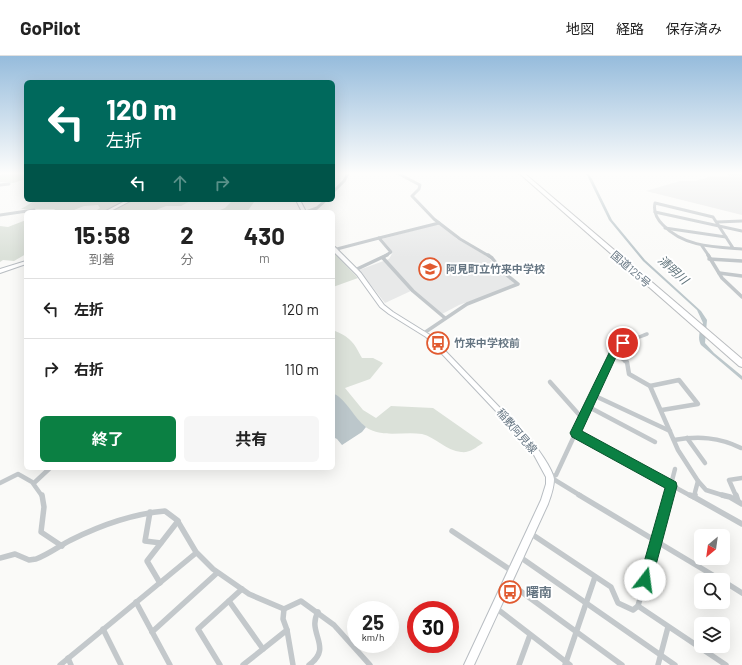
<!DOCTYPE html>
<html lang="ja">
<head>
<meta charset="utf-8">
<style>
  :root { --surface:#fff; --page:#f6f6f6; --text:#222; --muted:#767676; --line:#e0e0e0; --accent:#0b8043 }
  body { margin:0; font-family:Barlow,"Noto Sans JP",sans-serif; background:var(--page); color:var(--text); height:100vh; display:flex; flex-direction:column; font-size:15px; white-space:nowrap }
  * { box-sizing:border-box; margin:0 }
  p { font-size:13px; color:var(--muted) }
  .icon { flex:none; width:22px; height:22px; fill:none; stroke:currentColor; stroke-width:2; stroke-linecap:round; stroke-linejoin:round }
  .map { position:relative; flex:1; overflow:hidden }
  .side { position:absolute; left:24px; top:154px; width:311px; height:260px; display:flex; flex-direction:column; background:var(--surface); border-radius:6px; box-shadow:0 4px 16px #0002 }
  .side>* { flex:none }
  .banner { position:absolute; left:24px; top:24px; width:311px; height:122px; border-radius:6px; box-shadow:0 4px 16px #0002; background:#00695c; color:#fff; overflow:hidden }
  .needle { width:26px; rotate:209deg }
  .tools { position:absolute; left:694px; top:473px; display:grid; gap:8px }
  .tools a { display:grid; place-items:center; width:36px; height:36px; border-radius:6px; background:var(--surface); box-shadow:0 4px 16px #0002; font-size:20px }
  .speed { position:absolute; left:347px; top:545px; display:flex; gap:8px; font-size:20px; font-weight:700; text-align:center }
  .speed>* { display:grid; place-content:center; width:52px; height:52px; border-radius:50%; background:var(--surface); box-shadow:0 4px 16px #0002; line-height:1 }
  .speed small { font-size:10px; font-weight:400 }
  .speed .limit { border:6px solid #d22; background:#fff; color:#111 }
  .pin { position:absolute; display:grid; place-items:center; width:34px; height:34px; color:#fff; margin:-17px; border:2px solid #fff; border-radius:50%; box-shadow:0 1px 4px #0007 }
  .me { position:absolute; width:44px; margin:-22px; rotate:15deg; stroke-linejoin:round; filter:drop-shadow(0 0 3px #0008) }
  .turn { display:flex; align-items:center; gap:14px; height:84px; padding:0 16px; font-size:18px }
  .turn .icon { width:52px; height:52px; stroke-width:2.5 }
  .turn b { display:block; font-size:28px; line-height:34px }
  .lanes { display:flex; align-items:center; height:38px; padding:0 16px; background:#0003; justify-content:center; gap:20px; direction:ltr }
  .lanes .off { opacity:.35 }
  .eta { display:flex; justify-content:space-evenly; align-items:center; height:68px; text-align:center }
  .eta b { font-size:24px; font-weight:700; line-height:28px }
  .cta { display:flex; gap:8px; margin-top:auto; padding:8px 16px }
  .cta a { flex:1; height:46px; border-radius:6px; background:var(--accent); color:#fff; font-size:16px; font-weight:700; line-height:46px; text-align:center }
  .cta a+a { background:var(--page); color:var(--text) }
  ul { padding:0; list-style:none }
  li { display:flex; align-items:center; gap:12px; height:60px; padding:0 16px; border-top:1px solid var(--line) }
  li div { flex:1 }
  li b { display:block; font-size:15px }
  li em { font-style:normal }
  header { display:flex; align-items:center; gap:24px; box-sizing:border-box; height:56px; padding:0 20px; background:var(--surface); border-bottom:1px solid var(--line) }
  header strong { font-size:19px }
  nav { display:flex; gap:22px; margin-inline-start:auto; font-size:14px }
  .map>svg:first-child { display:block }
</style>
</head>
<body>
<header>
<strong>GoPilot</strong>
<nav><a>地図</a><a>経路</a><a>保存済み</a></nav>
</header>
<div class="map">
<svg width="742" height="609" viewBox="0 0 742 609">
  <rect width="100%" height="100%" fill="#fafaf8"/>
  <!-- built -->
  <g fill="#e8e9e9">
    <path d="M 728,117 L 742,117 L 742,159 L 646,135 L 680,125 L 695,125 L 712,120 L 729,121 Z"/>
    <path d="M 438,168 L 442,169 L 457,183 L 485,199 L 493,206 L 501,217 L 512,223 L 516,229 L 459,249 L 442,258 L 413,234 L 385,247 L 359,214 L 389,203 L 393,196 L 382,183 Z"/>
  </g>
  <!-- green -->
  <g fill="#dbe1d9">
    <path d="M 14,117 L 26,117 L 26,123 L 13,127 L 0,126 L 0,119 Z"/>
    <path d="M 36,144 L 129,144 L 130,145 C 140,141 156,147 164,144 L 192,144 L 181,150 L 166,150 L 151,156 L 94,156 L 100,152 L 98,149 L 84,150 L 69,156 L 53,156 L 55,153 L 21,153 Z"/>
    <path d="M 233,144 L 253,144 L 254,146 L 247,156 L 215,156 L 225,152 Z"/>
    <path d="M 26,164 L 26,198 L 14,205 L 3,204 L 0,206 L 0,170 L 8,171 Z"/>
    <path d="M 333,196 L 358,222 L 333,231 Z"/>
    <path d="M 333,274 C 351,282 353,285 362,302 L 373,302 L 383,307 L 370,323 L 345,332 L 363,354 L 376,362 L 391,350 L 433,352 L 483,387 C 475,392 470,397 461,396 C 447,395 435,381 422,378 C 404,375 383,382 367,372 C 355,364 347,346 333,337 Z"/>
  </g>
  <!-- water -->
  <g fill="#bcc7cb">
    <path d="M 586,117 L 588,117 L 592,123 L 612,164 L 645,204 L 701,255 L 707,264 L 705,287 L 714,297 L 742,320 L 742,324 L 701,289 C 697,282 700,274 703,267 L 697,254 L 643,205 L 609,164 Z"/>
    <path d="M 333,337 C 347,344 354,362 366,371 L 362,376 L 342,389 L 337,383 L 333,381 Z"/>
  </g>
  <g fill="none" stroke-linecap="round" stroke-linejoin="round">
    <!-- secondary casing -->
    <g stroke="#b8bdc2" stroke-width="2">
      <g id="secondary">
        <path d="M 127,144 L 132,144 L 109,156 L 104,156 Z"/>
        <path d="M 296,144 L 300,144 L 306,156 L 302,156 Z"/>
        <path d="M 333,191 L 335,191 L 361,217 L 384,249 L 393,256 L 430,279 L 529,382 C 536,390 553,413 554,423 C 554,431 551,440 548,448 L 474,609 L 464,609 L 541,444 L 546,428 L 546,421 L 534,399 L 525,386 L 426,281 L 389,258 L 380,251 L 357,219 L 333,195 Z"/>
        <path d="M 26,205 L 26,208 L 0,217 L 0,213 Z"/>
      </g>
    </g>
    <!-- highway casing -->
    <g stroke="#b9bcbf" stroke-width="2">
      <path id="highway" d="M 519,117 L 524,117 L 742,303 L 742,311 L 739,310 Z"/>
    </g>
    <!-- street-far3 -->
    <g stroke="#c3c8cb" stroke-width="3">
      <path d="M 397,117 L 420,129 L 419,133 L 412,140 L 434,163 L 460,183 L 489,200"/>
      <path d="M 0,129 L 9,128"/>
      <path d="M 333,136 L 344,125 L 348,117"/>
      <path d="M 306,156 L 317,152 L 326,144"/>
      <path d="M 655,156 L 742,175"/>
      <path d="M 0,159 L 34,154"/>
      <path d="M 717,166 L 742,165"/>
      <path d="M 665,172 L 726,181"/>
      <path d="M 702,190 L 709,200"/>
      <path d="M 733,192 L 713,161 L 655,147 C 653,156 657,163 663,169 C 684,191 714,191 742,193"/>
      <path d="M 333,194 L 379,182"/>
      <path d="M 385,200 L 391,196 L 379,182 L 439,167"/>
    </g>
    <!-- street-far2 -->
    <g stroke="#c3c8cb" stroke-width="3.5">
      <path d="M 708,199 L 722,222 L 742,241"/>
      <path d="M 383,202 L 413,235 L 445,262"/>
      <path d="M 709,203 L 742,205"/>
      <path d="M 355,214 L 387,199"/>
      <path d="M 719,217 L 742,220"/>
      <path d="M 424,277 L 467,248 L 518,228 L 503,216 L 492,202 L 488,199"/>
      <path d="M 613,297 L 627,306"/>
      <path d="M 609,306 C 618,287 629,285 647,278"/>
    </g>
    <!-- street-far1 -->
    <g stroke="#c3c8cb" stroke-width="4.5">
      <path d="M 625,305 L 627,306 L 629,318 L 650,330 L 678,394 L 698,425 L 706,434 L 725,440"/>
      <path d="M 550,326 L 582,362"/>
      <path d="M 650,330 L 679,324 L 698,348 L 662,354"/>
      <path d="M 593,339 L 670,375"/>
      <path d="M 587,350 L 655,386"/>
      <path d="M 576,377 L 691,440"/>
      <path d="M 687,382 L 705,407"/>
      <path d="M 674,384 C 698,380 719,381 741,392"/>
      <path d="M 550,421 L 581,440"/>
      <path d="M 550,421 L 556,419 L 609,305"/>
      <path d="M 0,427 L 18,418 L 32,426 L 42,440"/>
      <path d="M 34,427 L 50,412"/>
      <path d="M 668,440 L 675,413"/>
      <path d="M 694,440 L 698,425"/>
      <path d="M 736,440 L 729,424 L 742,422"/>
    </g>
    <!-- street -->
    <g stroke="#c3c8cb" stroke-width="5.5">
      <path d="M 42,439 L 44,451 L 41,476 L 62,490"/>
      <path d="M 579,439 L 721,524"/>
      <path d="M 690,439 L 694,441 L 695,439"/>
      <path d="M 722,439 L 730,441 L 742,448"/>
      <path d="M 736,439 L 738,445"/>
      <path d="M 694,441 L 742,468"/>
      <path d="M 150,456 L 145,485 L 161,487"/>
      <path d="M 452,475 L 512,515"/>
      <path d="M 530,477 L 611,531 L 618,547 L 633,554 L 638,550 L 668,439"/>
      <path d="M 520,501 L 675,609"/>
      <path d="M 0,502 L 15,498 L 29,504 L 36,503 C 49,498 59,490 71,484 C 101,469 132,458 165,455 L 177,464 L 196,496 L 213,513 L 249,538 L 284,553 L 301,545 L 334,569 L 370,609"/>
      <path d="M 723,525 L 742,537"/>
      <path d="M 508,526 L 622,609"/>
      <path d="M 160,527 L 147,505 L 178,465"/>
      <path d="M 229,545 L 263,593"/>
      <path d="M 136,546 L 170,609"/>
      <path d="M 638,550 L 726,609"/>
      <path d="M 496,552 L 570,609"/>
      <path d="M 103,573 L 121,609"/>
      <path d="M 287,574 L 293,609"/>
      <path d="M 152,576 L 217,517"/>
      <path d="M 68,602 L 71,609"/>
      <path d="M 60,609 L 196,497"/>
      <path d="M 220,609 L 198,573 L 242,533"/>
      <path d="M 243,609 L 287,574 L 283,563 L 284,553"/>
      <path d="M 309,609 C 334,591 306,577 318,556"/>
      <path d="M 519,609 L 530,579"/>
      <path d="M 565,609 L 595,521"/>
      <path d="M 658,609 L 668,571"/>
    </g>
    <!-- secondary -->
    <use href="#secondary" fill="#fff" fill-rule="evenodd"/>
    <!-- highway -->
    <use href="#highway" fill="#fff" fill-rule="evenodd"/>
  </g>
  <!-- sky -->
  <linearGradient id="sky" x2="0" y2="1"><stop stop-color="#96bcdc"/><stop offset="0.58" stop-color="#fdfdfc"/><stop offset="1" stop-color="#fdfdfc" stop-opacity="0"/></linearGradient>
  <rect width="742" height="202" fill="url(#sky)"/>
  <!-- route -->
  <path fill="#0b8043" stroke="#07532c" d="M 623,284 L 627,287 L 617,299 L 582,375 L 676,426 L 677,430 L 652,524 L 650,529 L 645,530 L 641,529 L 639,524 L 665,432 L 572,381 L 570,377 L 610,295 L 620,285 Z"/>
  <!-- icons -->
  <defs>
    <g id="school-ring" transform="scale(1.15)"><circle r="9.5" fill="#fff" stroke="#e15a30" stroke-width="1.5"/><path d="M0-5L7-2L0 1L-7-2ZM-4 1L0 2.5L4 1V4Q0 6-4 4Z" fill="#e15a30"/></g>
    <g id="bus-ring" transform="scale(1.15)"><circle r="9.5" fill="#fff" stroke="#e15a30" stroke-width="1.5"/><path d="M-5-6H5V4H4V6H2V4H-2V6H-4V4H-5ZM-3.5-4V0h7V-4ZM-3.5 1.2v1.5H-2V1.2ZM2 1.2v1.5H3.5V1.2Z" fill="#e15a30"/></g>
  </defs>
  <g fill-rule="evenodd">
    <use href="#school-ring" x="430" y="213"/>
    <use href="#bus-ring" x="438" y="287"/>
    <use href="#bus-ring" x="510" y="536"/>
  </g>
  <g text-anchor="middle" stroke-width="4" stroke-linejoin="round" paint-order="stroke">
    <!-- poi labels -->
    <g font-size="11" font-weight="bold" fill="#657582" stroke="#fff" text-anchor="start">
      <text x="446" y="217">阿見町立竹来中学校</text>
      <text x="454" y="291">竹来中学校前</text>
    </g>
    <!-- street labels -->
    <g font-size="11" fill="#657582" stroke="#fff">
      <text transform="translate(631 213) rotate(41)" y="4">国道125号</text>
      <text transform="translate(517 375) rotate(49)" y="4">稲敷阿見線</text>
    </g>
    <!-- water labels -->
    <g font-size="12" font-style="italic" fill="#60747c" stroke="#fff">
      <text transform="translate(673 214) rotate(42)" y="4">清明川</text>
    </g>
    <!-- near-poi labels -->
    <g font-size="13" font-weight="bold" fill="#657582" stroke="#fff" text-anchor="start">
      <text x="526" y="541">曙南</text>
    </g>
  </g>
</svg>
<div class="tools">
<a><svg class="needle" viewBox="-14 -14 28 28"><path d="M0-13l5 13h-10z" fill="#e53935"/><path d="M0 13l5-13h-10z" fill="#767676"/></svg></a>
<a><svg class="icon" aria-label="search" viewBox="0 0 24 24"><circle cx="10" cy="10" r="6"/><path d="M15 15l6 6"/></svg></a>
<a><svg class="icon" aria-label="layers" viewBox="0 0 24 24"><path d="M12 4l9 5-9 5-9-5zM3 14l9 5 9-5"/></svg></a>
</div>
<div class="speed"><div>25<small>km/h</small></div><div class="limit">30</div></div>
<div class="pin" style="left:623px;top:287px;background:#d93025"><svg class="icon" aria-label="arrive" viewBox="0 0 24 24"><path d="M6 21V4h12l-3 4 3 4H6"/></svg></div>
<svg class="me" style="left:645px;top:524px" viewBox="-20 -20 40 40"><circle r="19" fill="#fff"/><path d="M0-13L10 11 0 6-10 11z" fill="#0b8043"/></svg>
<div class="banner">
<div class="turn"><svg class="icon" aria-label="left" viewBox="0 0 24 24"><path d="M17 20v-9H6M10 6l-5 5 5 5"/></svg><div><b>120 m</b>左折</div></div>
<div class="lanes"><svg class="icon" aria-label="left" viewBox="0 0 24 24"><path d="M17 20v-9H6M10 6l-5 5 5 5"/></svg><svg class="icon off" aria-label="ahead" viewBox="0 0 24 24"><path d="M12 20V5M6 11l6-6 6 6"/></svg><svg class="icon off" aria-label="right" viewBox="0 0 24 24"><path d="M7 20v-9h11M14 6l5 5-5 5"/></svg></div>
</div>
<section class="side">
<div class="eta">
<div><b>15:58</b><p>到着</p></div>
<div><b>2</b><p>分</p></div>
<div><b>430</b><p>m</p></div>
</div>
<ul>
<li><svg class="icon" aria-label="left" viewBox="0 0 24 24"><path d="M17 20v-9H6M10 6l-5 5 5 5"/></svg><div><b>左折</b></div><em>120 m</em></li>
<li><svg class="icon" aria-label="right" viewBox="0 0 24 24"><path d="M7 20v-9h11M14 6l5 5-5 5"/></svg><div><b>右折</b></div><em>110 m</em></li>
</ul>
<div class="cta"><a>終了</a><a>共有</a></div>
</section>
</div>
</body>
</html>
